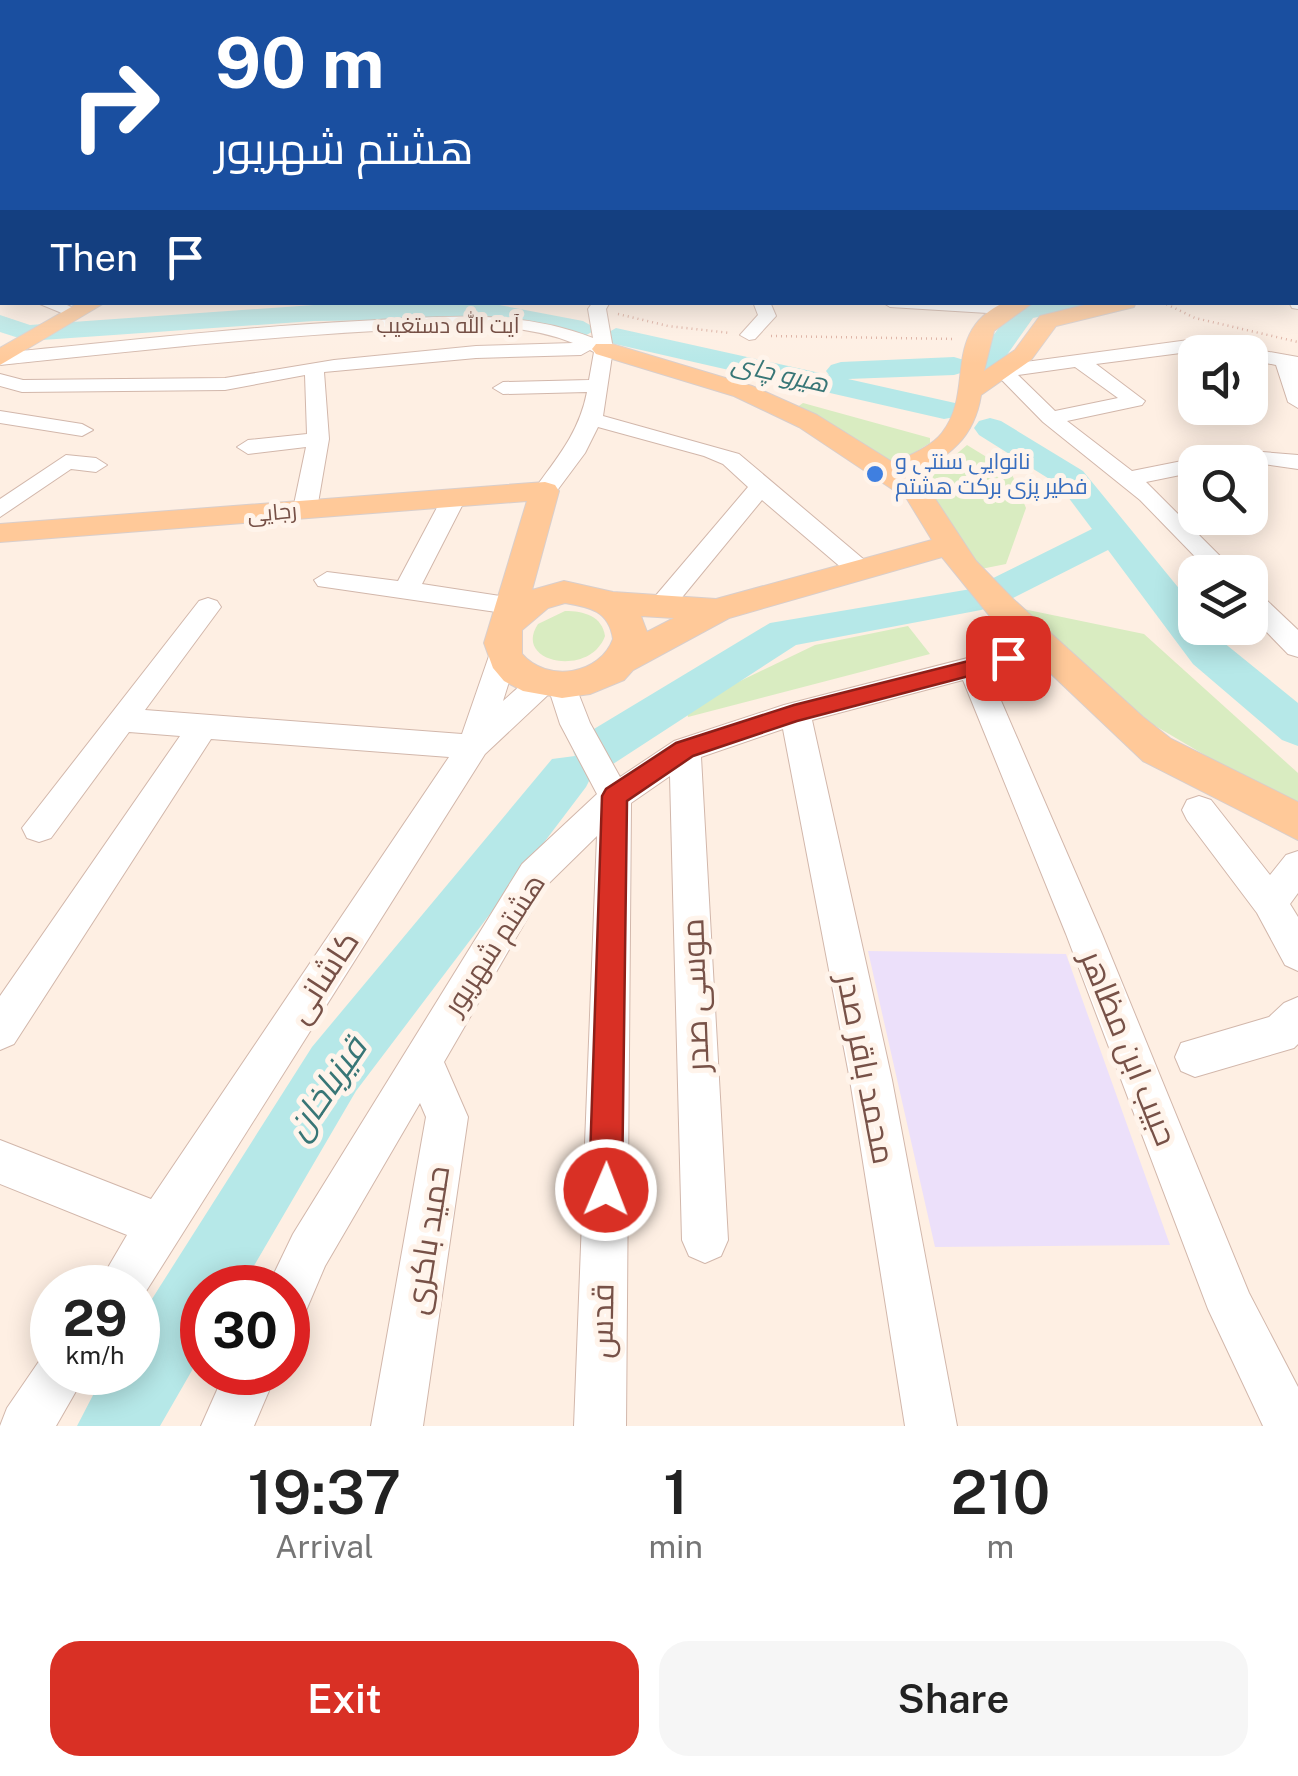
<!DOCTYPE html>
<html lang="en">
<head>
<meta charset="utf-8">
<style>
  :root { --surface:#fff; --page:#f6f6f6; --text:#222; --muted:#767676; --accent:#d93025 }
  body { margin:0; font-family:"Public Sans",Cairo,sans-serif; background:var(--page); color:var(--text); height:100vh; display:flex; flex-direction:column; font-size:38px; white-space:nowrap }
  * { box-sizing:border-box; margin:0 }
  p { font-size:32px; color:var(--muted) }
  .icon { flex:none; width:55px; height:55px; fill:none; stroke:currentColor; stroke-width:2; stroke-linecap:round; stroke-linejoin:round }
  .map { position:relative; height:1426px; overflow:hidden }
  .side { display:flex; flex-direction:column; background:var(--surface); flex:1 }
  .side>* { flex:none }
  .banner { position:absolute; left:0px; top:0px; width:1300px; height:305px; box-shadow:0 5px 25px #0003; background:#1a4fa0; color:#fff; overflow:hidden }
  .controls { position:absolute; left:1178px; top:335px; display:grid; gap:20px }
  .controls a { display:grid; place-items:center; width:90px; height:90px; border-radius:20px; background:var(--surface); box-shadow:0 5px 25px #0003; font-size:50px }
  .speed { position:absolute; left:30px; top:1265px; display:flex; gap:20px; font-size:50px; font-weight:700; text-align:center }
  .speed>* { display:grid; place-content:center; width:130px; height:130px; border-radius:50%; background:var(--surface); box-shadow:0 5px 25px #0003; line-height:1 }
  .speed small { font-size:25px; font-weight:400 }
  .speed .limit { border:15px solid #d22; background:#fff; color:#111 }
  .pin { position:absolute; display:grid; place-items:center; width:85px; height:85px; color:#fff; margin:-42px; border-radius:20px; box-shadow:0 5px 15px #0006 }
  .me { position:absolute; width:110px; margin:-55px; rotate:1deg; stroke-linejoin:round; filter:drop-shadow(0 0 8px #0008) }
  .turn { display:flex; align-items:center; gap:35px; height:210px; padding:0 50px; font-size:45px }
  .turn .icon { width:130px; height:130px; stroke-width:2.5 }
  .turn b { display:block; font-size:70px; line-height:85px }
  .then { display:flex; align-items:center; height:95px; padding:0 50px; background:#0003; gap:20px; font-size:38px }
  .eta { display:flex; justify-content:space-evenly; align-items:center; height:170px; text-align:center }
  .eta b { font-size:60px; font-weight:600; line-height:70px }
  .cta { display:flex; gap:20px; margin-top:auto; padding:20px 50px }
  .cta a { flex:1; height:115px; border-radius:30px; background:var(--accent); color:#fff; font-size:40px; font-weight:600; line-height:115px; text-align:center }
  .cta a+a { background:var(--page); color:var(--text) }
  .map>svg:first-child { display:block }
</style>
</head>
<body>
<div class="map">
<svg width="1298" height="1426" viewBox="0 0 1298 1426">
  <rect width="100%" height="100%" fill="#feefe3"/>
  <!-- education -->
  <path fill="#ece0fa" d="M 868,951 L 1066,954 L 1170,1245 L 935,1247 Z"/>
  <!-- green -->
  <g fill="#d9ecc1">
    <path d="M 803,403 L 930,438 L 930,443 L 894,465 L 796,408 Z"/>
    <path d="M 967,445 L 1011,472 L 1026,508 L 1006,564 L 976,570 L 925,481 Z"/>
    <path d="M 999,604 L 1144,634 L 1298,773 L 1298,810 L 1147,721 Z"/>
    <path d="M 565,611 C 584,611 602,616 605,636 C 590,678 512,663 538,624 Z"/>
    <path d="M 908,626 L 930,654 L 688,717 L 686,707 L 815,645 Z"/>
  </g>
  <g fill="none" stroke-linecap="round" stroke-linejoin="round">
    <!-- river -->
    <g fill="#b6e8e8" fill-rule="evenodd">
      <path d="M 1032,302 L 1086,302 L 1082,307 L 1033,318 L 997,369 L 977,369 L 973,363 L 1015,306 Z"/>
      <path d="M 489,303 L 583,321 L 597,329 L 583,337 L 489,319 L 314,321 L 28,341 L 0,332 L 0,315 L 30,325 L 314,305 Z"/>
      <path d="M 616,328 L 829,375 L 826,371 L 831,365 L 841,362 L 954,357 L 964,360 L 968,366 L 964,372 L 954,375 L 848,379 L 955,403 L 959,410 L 955,417 L 944,419 L 606,342 L 602,336 Z"/>
      <path d="M 990,418 L 1001,421 L 1083,471 L 1195,608 L 1195,628 L 1211,628 L 1223,642 L 1298,703 L 1298,746 L 1282,740 L 1193,664 L 1108,550 L 1001,604 L 981,610 L 796,645 L 613,764 L 590,767 L 593,773 L 586,787 L 356,1091 L 241,1288 L 202,1288 L 202,1353 L 160,1426 L 77,1426 L 105,1372 L 138,1372 L 138,1321 L 312,1047 L 552,759 L 575,756 L 573,751 L 579,738 L 770,623 L 971,589 L 1092,529 L 1059,485 L 979,435 L 974,428 L 979,421 Z"/>
    </g>
    <!-- minor casing -->
    <g stroke="#d2b7ab" stroke-width="2">
      <g id="minor">
        <path d="M 1298,297 L 1298,309 L 1292,308 L 1289,302 L 1298,302 Z"/>
        <path d="M 35,302 L 61,302 L 83,313 L 74,318 Z"/>
        <path d="M 593,302 L 610,302 L 606,309 L 613,349 L 603,416 L 739,454 L 868,563 L 872,569 L 868,575 L 850,575 L 762,500 L 670,612 L 652,612 L 648,606 L 652,600 L 748,487 L 723,464 L 704,456 L 598,427 L 585,453 L 553,496 L 537,496 L 533,491 C 557,458 579,433 587,392 L 503,394 L 493,388 L 503,382 L 589,380 L 594,352 L 590,350 L 581,355 L 476,358 L 324,372 L 329,439 L 317,509 L 305,516 L 293,509 L 306,447 L 248,454 L 237,447 L 248,440 L 307,434 L 305,375 L 225,390 L 22,392 L 0,386 L 0,374 L 23,380 L 225,378 L 334,360 L 476,346 L 573,343 C 510,318 442,328 375,331 C 250,338 125,352 0,365 L 0,353 C 119,342 239,327 359,321 C 439,317 516,308 593,338 L 588,309 Z"/>
        <path d="M 753,302 L 770,302 L 776,316 L 755,339 L 749,340 L 740,335 L 758,315 Z"/>
        <path d="M 882,302 C 910,302 993,294 1013,309 L 1004,314 L 890,307 Z"/>
        <path d="M 1196,339 L 1298,357 L 1298,408 L 1288,402 L 1276,365 L 1250,360 L 1250,352 L 1196,351 L 1096,364 L 1145,401 L 1142,405 L 1067,421 L 1132,471 L 1237,450 L 1298,455 L 1298,469 L 1250,462 L 1195,462 L 1195,472 L 1146,482 L 1236,572 L 1210,572 L 1140,500 L 1043,422 L 993,371 L 1003,365 ZM 1075,367 L 1118,398 L 1055,411 L 1018,375 Z"/>
        <path d="M 0,411 L 82,424 L 93,430 L 82,436 L 0,423 Z"/>
        <path d="M 66,455 L 96,458 L 107,465 L 96,472 L 71,469 L 0,517 L 0,499 Z"/>
        <path d="M 454,491 L 466,498 L 422,584 L 519,599 L 523,605 L 519,611 L 510,614 L 318,586 L 314,580 L 327,572 L 398,581 L 442,498 Z"/>
        <path d="M 1250,590 L 1259,593 L 1298,630 L 1298,657 L 1288,654 L 1250,615 Z"/>
        <path d="M 208,598 L 217,601 L 221,607 L 145,710 L 462,734 L 489,656 L 493,649 L 513,649 L 517,656 L 503,701 C 530,677 537,667 572,677 L 590,723 L 620,777 L 674,741 L 784,705 L 1042,639 L 1052,642 L 1056,649 L 1052,656 L 989,673 L 1102,934 L 1249,1293 L 1298,1387 L 1298,1426 L 1263,1426 L 1208,1309 L 1066,934 L 963,680 L 812,720 L 892,1080 L 957,1426 L 905,1426 L 850,1080 L 783,729 L 701,757 L 728,1240 L 721,1256 L 705,1263 L 689,1256 L 682,1240 L 670,776 L 631,803 L 626,1426 L 574,1426 L 597,836 L 546,886 L 444,1062 L 468,1117 L 423,1426 L 371,1426 L 426,1117 L 420,1103 L 325,1266 L 305,1313 L 288,1320 L 288,1288 L 267,1288 L 293,1234 L 522,864 L 597,794 L 560,724 L 550,693 L 485,754 L 138,1304 L 138,1288 L 96,1288 L 127,1235 L 0,1184 L 0,1140 L 151,1199 L 449,757 L 211,739 L 14,1044 L 0,1050 L 0,996 L 180,736 L 129,732 L 51,838 L 39,842 L 27,838 L 22,828 L 199,601 Z"/>
        <path d="M 1199,796 L 1211,800 L 1270,875 L 1286,855 L 1298,851 L 1298,893 L 1290,904 L 1298,917 L 1298,971 L 1285,965 L 1257,913 L 1187,820 L 1182,810 L 1187,800 Z"/>
        <path d="M 1298,997 L 1298,1044 L 1294,1048 L 1195,1077 L 1181,1071 L 1175,1057 L 1181,1043 L 1269,1017 L 1284,1003 Z"/>
        <path d="M 52,1351 L 52,1372 L 87,1372 L 56,1426 L 0,1426 L 7,1408 L 44,1354 Z"/>
        <path d="M 225,1372 L 277,1372 L 254,1426 L 201,1426 Z"/>
      </g>
    </g>
    <!-- major casing -->
    <g stroke="#d9cecb" stroke-width="2">
      <g id="major">
        <path d="M 80,302 L 106,302 L 0,365 L 0,348 Z"/>
        <path d="M 1005,302 L 1034,302 L 994,331 L 984,371 L 1015,350 L 1040,316 L 1097,302 L 1136,302 L 1134,307 L 1056,326 L 1031,360 L 981,395 C 974,439 949,455 913,476 L 928,488 L 976,561 L 1013,599 L 1143,717 L 1171,739 L 1298,802 L 1298,840 L 1143,761 L 989,615 L 942,557 L 729,618 L 633,670 L 624,680 L 590,694 L 562,698 L 523,691 L 504,681 L 493,668 L 484,643 L 527,501 L 0,542 L 0,524 L 545,482 L 555,485 L 559,491 L 532,590 L 564,581 L 613,592 L 716,599 L 932,540 L 907,499 L 799,427 L 734,396 L 596,354 L 592,349 L 596,344 L 612,344 L 752,386 L 817,415 L 894,463 C 910,455 931,447 942,433 C 976,390 940,332 1005,302 ZM 565,603 C 590,607 609,611 613,639 C 600,675 547,683 522,654 L 522,630 L 548,608 ZM 641,616 L 674,618 L 647,632 Z"/>
      </g>
    </g>
    <!-- path -->
    <g stroke="#daaa9c" stroke-width="2.5" stroke-dasharray="1 4" stroke-linecap="butt">
      <path d="M 1162,302 L 1195,318 L 1298,342"/>
      <path d="M 618,314 L 668,326 L 730,333"/>
      <path d="M 771,336 L 955,339"/>
    </g>
    <!-- minor -->
    <use href="#minor" fill="#fff" fill-rule="evenodd"/>
    <!-- major -->
    <use href="#major" fill="#ffc999" fill-rule="evenodd"/>
  </g>
  <!-- sky -->
  <linearGradient id="sky" x2="0" y2="1"><stop stop-color="#94c9e8"/><stop offset="0.45" stop-color="#fff8f2"/><stop offset="1" stop-color="#fff8f2" stop-opacity="0"/></linearGradient>
  <rect width="1298" height="364" fill="url(#sky)"/>
  <!-- route -->
  <path fill="#d93025" stroke="#8d1f18" stroke-width="2.5" d="M 1008,651 L 1015,653 L 1018,658 L 1015,664 L 797,721 L 693,756 L 627,801 L 622,1190 L 618,1202 L 606,1207 L 593,1202 L 589,1190 L 602,796 L 606,789 L 676,743 L 794,705 Z"/>
  <!-- markers -->
  <circle fill="#3f7fe0" stroke="#fff4eb" stroke-width="4" cx="875" cy="474" r="10"/>
  <g text-anchor="middle" stroke-width="10" stroke-linejoin="round" paint-order="stroke">
    <!-- far-street labels -->
    <g font-size="22" fill="#775147" stroke="#fff4eb">
      <text x="448" y="333">آیت الله دستغیب</text>
      <text transform="translate(272 512) rotate(-5)" y="8">رجایی</text>
    </g>
    <!-- far-shop labels -->
    <g font-size="22" fill="#366cbe" stroke="#fff4eb" text-anchor="start">
      <text x="895" y="469">نانوایی سنتی و<tspan x="895" dy="25">فطیر پزی برکت هشتم</tspan></text>
    </g>
    <!-- far-water labels -->
    <g font-size="25" font-style="italic" fill="#387676" stroke="#fff4eb">
      <text transform="translate(780 373) rotate(13)" y="9">هیرو چای</text>
    </g>
    <!-- street labels -->
    <g font-size="28" fill="#775147" stroke="#fff4eb">
      <text transform="translate(494 944) rotate(-57)" y="10">هشتم شهریور</text>
    </g>
    <!-- near-street labels -->
    <g font-size="32" fill="#775147" stroke="#fff4eb">
      <text transform="translate(323 977) rotate(-57)" y="11">کاشانی</text>
      <text transform="translate(695 995) rotate(-92)" y="11">موسی صدر</text>
      <text transform="translate(1129 1048) rotate(68)" y="11">حبیب ابن مظاهر</text>
      <text transform="translate(866 1069) rotate(79)" y="11">محمد باقر صدر</text>
      <text transform="translate(427 1240) rotate(-81)" y="11">حمید باکری</text>
      <text transform="translate(602 1321) rotate(-89)" y="11">قدس</text>
    </g>
    <!-- near-water labels -->
    <g font-size="35" font-style="italic" fill="#387676" stroke="#fff4eb">
      <text transform="translate(326 1088) rotate(-56)" y="12">قیزباخان</text>
    </g>
  </g>
</svg>
<div class="controls">
<a><svg class="icon" aria-label="sound" viewBox="0 0 24 24"><path d="M4 9h4l5-4v14l-5-4H4zM17 9q2 3 0 6"/></svg></a>
<a><svg class="icon" aria-label="search" viewBox="0 0 24 24"><circle cx="10" cy="10" r="6"/><path d="M15 15l6 6"/></svg></a>
<a><svg class="icon" aria-label="layers" viewBox="0 0 24 24"><path d="M12 4l9 5-9 5-9-5zM3 14l9 5 9-5"/></svg></a>
</div>
<div class="speed"><div>29<small>km/h</small></div><div class="limit">30</div></div>
<div class="pin" style="left:1008px;top:658px;background:#d93025"><svg class="icon" aria-label="arrive" viewBox="0 0 24 24"><path d="M6 21V4h12l-3 4 3 4H6"/></svg></div>
<svg class="me" style="left:606px;top:1190px" viewBox="-20 -20 40 40"><circle r="17" fill="#d93025" stroke="#fff" stroke-width="3"/><path d="M0-11L8 9 0 5-8 9z" fill="#fff"/></svg>
<div class="banner">
<div class="turn"><svg class="icon" aria-label="right" viewBox="0 0 24 24"><path d="M7 20v-9h11M14 6l5 5-5 5"/></svg><div><b>90 m</b>هشتم شهریور</div></div>
<div class="then">Then<svg class="icon" aria-label="arrive" viewBox="0 0 24 24"><path d="M6 21V4h12l-3 4 3 4H6"/></svg></div>
</div>
</div>
<section class="side">
<div class="eta">
<div><b>19:37</b><p>Arrival</p></div>
<div><b>1</b><p>min</p></div>
<div><b>210</b><p>m</p></div>
</div>
<div class="cta"><a>Exit</a><a>Share</a></div>
</section>
</body>
</html>
